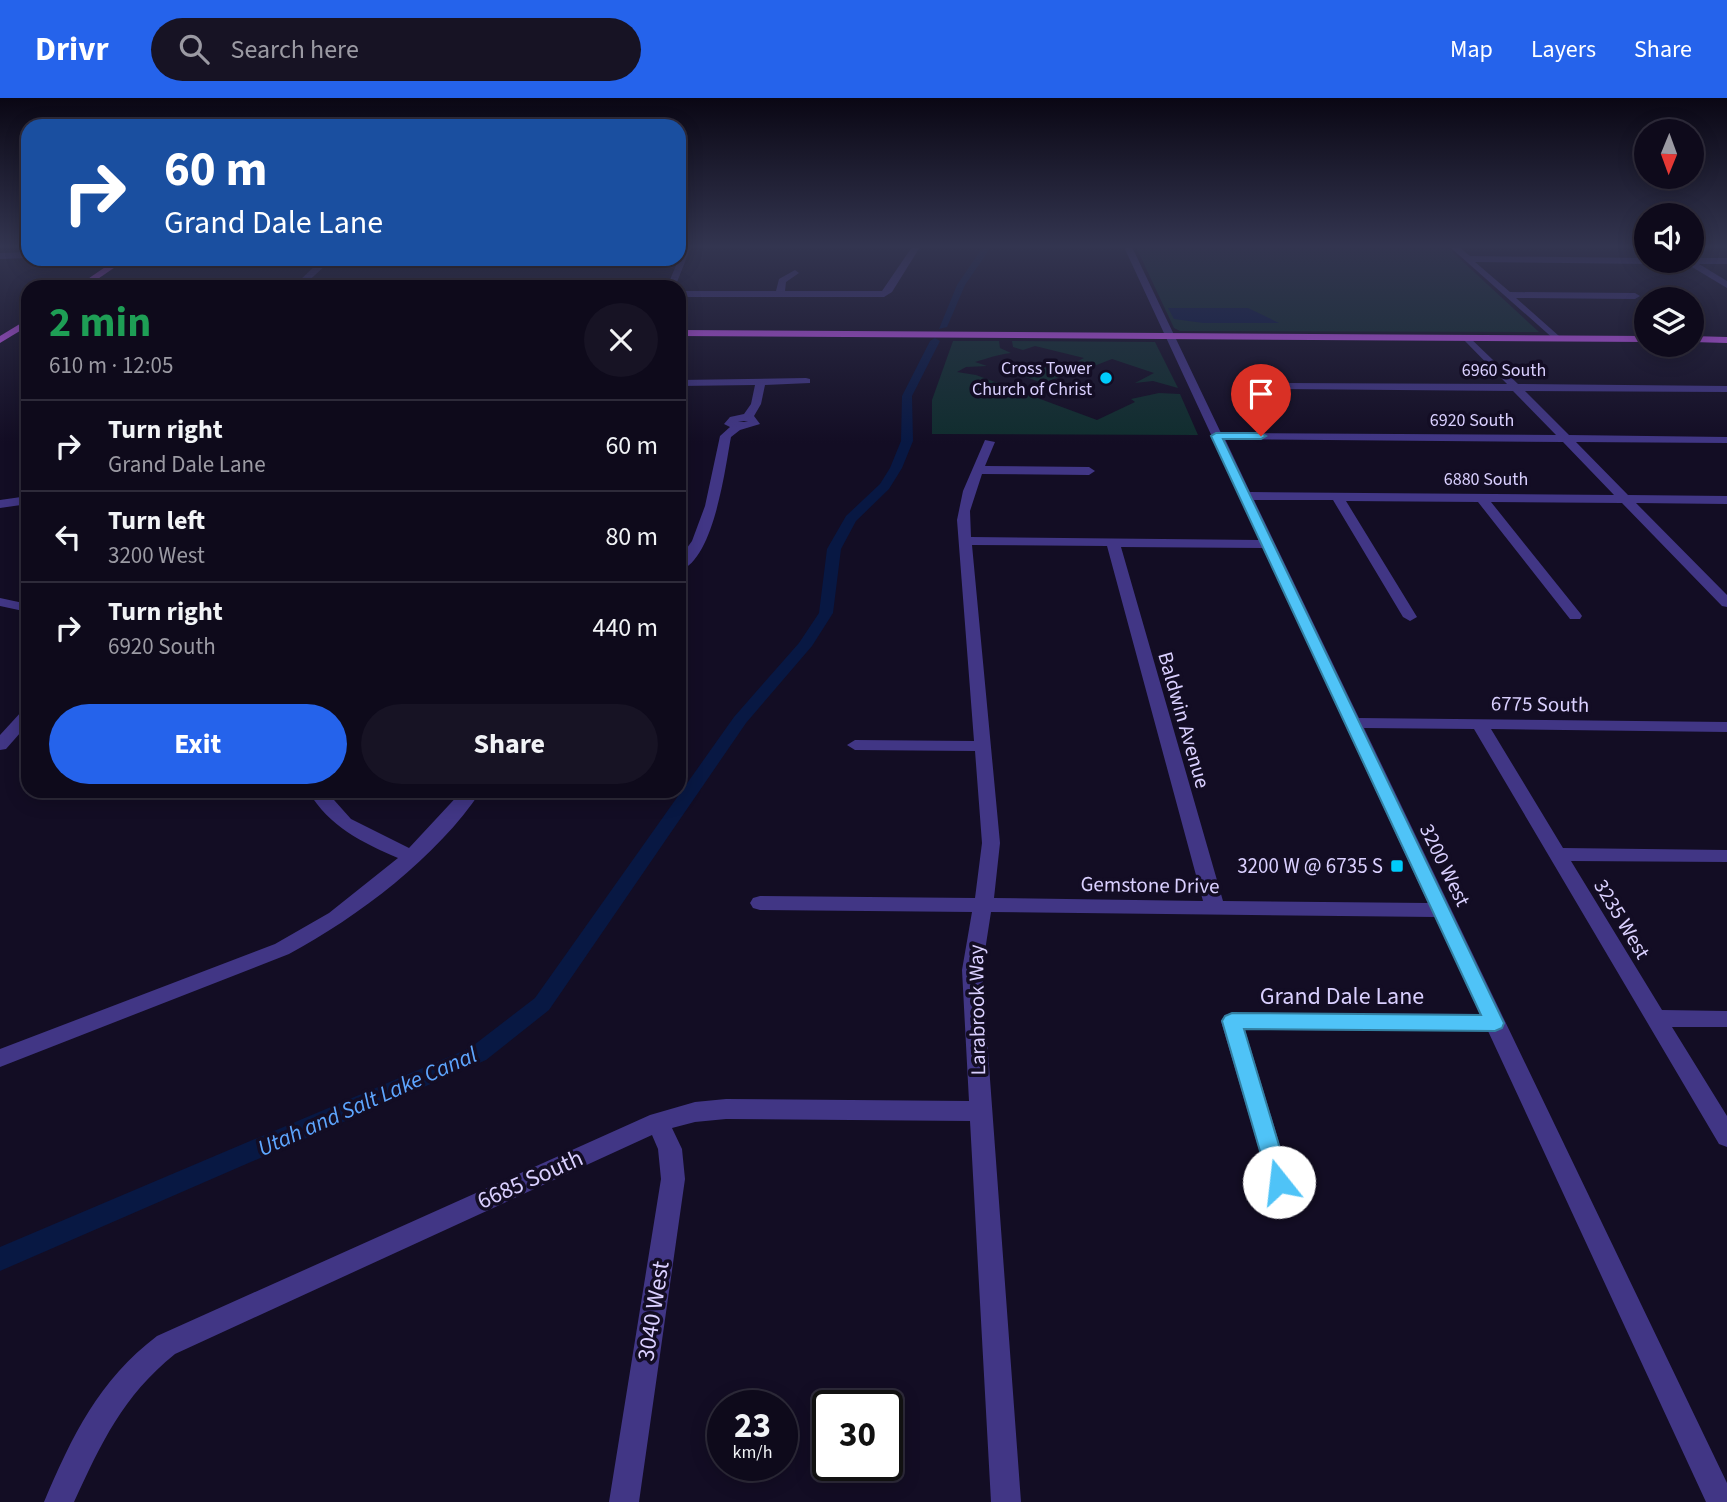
<!DOCTYPE html>
<html lang="en">
<head>
<meta charset="utf-8">
<style>
  :root { --surface:#0e0a1b; --page:#171324; --text:#f1f3f6; --muted:#9b9aa3; --line:#2e2b3a; --accent:#2563eb }
  body { margin:0; font-family:"Source Sans 3",sans-serif; background:var(--page); color:var(--text); height:100vh; display:flex; flex-direction:column; font-size:26px; white-space:nowrap }
  * { box-sizing:border-box; margin:0 }
  p { font-size:23px; color:var(--muted) }
  .icon { flex:none; width:38px; height:38px; fill:none; stroke:currentColor; stroke-width:2; stroke-linecap:round; stroke-linejoin:round }
  .map { position:relative; flex:1; overflow:hidden }
  .side { position:absolute; left:21px; top:182px; width:665px; height:518px; display:flex; flex-direction:column; background:var(--surface); border-radius:21px; box-shadow:0 4px 18px #0003,0 0 0 2px var(--line) }
  .side>* { flex:none }
  .banner { position:absolute; left:21px; top:21px; width:665px; height:147px; border-radius:21px; box-shadow:0 4px 18px #0003,0 0 0 2px var(--line); background:#1a4fa0; color:#fff; overflow:hidden }
  .needle { width:46px; rotate:181deg }
  .fabs { position:absolute; left:1634px; top:21px; display:grid; gap:14px }
  .fabs a { display:grid; place-items:center; width:70px; height:70px; border-radius:50%; background:var(--surface); box-shadow:0 4px 18px #0003,0 0 0 2px var(--line); font-size:35px }
  .speed { position:absolute; left:707px; top:1292px; display:flex; gap:14px; font-size:35px; font-weight:700; text-align:center }
  .speed>* { display:grid; place-content:center; width:91px; height:91px; border-radius:50%; background:var(--surface); box-shadow:0 4px 18px #0003,0 0 0 2px var(--line); line-height:1 }
  .speed small { font-size:18px; font-weight:400 }
  .speed .limit { border:4px solid #111; border-radius:10px; background:#fff; color:#111 }
  .pin { position:absolute; display:grid; place-items:center; width:60px; height:60px; color:#fff; margin:-72px -30px; border-radius:50% 50% 50% 0; rotate:-45deg; box-shadow:0 0 7px #0007 }
  .pin .icon { rotate:45deg }
  .me { position:absolute; width:77px; margin:-38px; rotate:344deg; stroke-linejoin:round; filter:drop-shadow(0 0 5px #0008) }
  .turn { display:flex; align-items:center; gap:24px; height:147px; padding:0 28px; font-size:32px }
  .turn .icon { width:91px; height:91px; stroke-width:2.5 }
  .turn b { display:block; font-size:49px; line-height:60px }
  .round { display:grid; place-items:center; flex:none; width:74px; height:74px; border-radius:37px; background:var(--page) }
  .headline { display:flex; align-items:center; justify-content:space-between; height:119px; padding:0 28px }
  h1 { font-size:42px; font-weight:700; line-height:52px; color:#1e9e55 }
  .primary-button { display:flex; gap:14px; margin-top:auto; padding:14px 28px }
  .primary-button a { flex:1; height:80px; border-radius:42px; background:var(--accent); color:#fff; font-size:28px; font-weight:700; line-height:80px; text-align:center }
  .primary-button a+a { background:var(--page); color:var(--text) }
  ul { padding:0; list-style:none }
  li { display:flex; align-items:center; gap:21px; height:91px; padding:0 28px; border-top:2px solid var(--line) }
  li div { flex:1 }
  li b { display:block; font-size:26px }
  li em { font-style:normal }
  header { display:flex; align-items:center; gap:42px; box-sizing:border-box; height:98px; padding:0 35px; background:var(--accent); color:#fff }
  header strong { font-size:33px }
  nav { display:flex; gap:38px; margin-inline-start:auto; font-size:24px }
  .search { width:490px; height:63px; background:var(--page); display:flex; align-items:center; gap:18px; box-sizing:border-box; padding:0 24px; border-radius:38px; color:var(--muted); font-size:26px }
  .map>svg:first-child { display:block }
</style>
</head>
<body>
<header>
<strong>Drivr</strong>
<div class="search"><svg class="icon" aria-label="search" viewBox="0 0 24 24"><circle cx="10" cy="10" r="6"/><path d="M15 15l6 6"/></svg>Search here</div>
<nav><a>Map</a><a>Layers</a><a>Share</a></nav>
</header>
<div class="map">
<svg width="1727" height="1404" viewBox="0 0 1727 1404">
  <rect width="100%" height="100%" fill="#130d24"/>
  <!-- green -->
  <g fill="#102d2e">
    <path d="M 1136,149 L 1447,149 L 1539,234 L 1180,233 L 1174,230 Z"/>
    <path d="M 953,243 L 999,243 L 1000,250 L 1011,255 C 995,257 989,260 975,264 L 987,268 L 966,269 L 957,274 L 976,277 L 1097,322 L 1135,304 L 1131,301 L 1159,295 L 1180,296 L 1198,337 L 932,336 L 932,302 Z"/>
    <path d="M 1012,243 L 1155,244 L 1178,290 L 1153,283 L 1135,285 L 1154,275 L 1112,261 L 1094,268 L 1078,263 L 1084,260 L 1035,248 L 1023,252 L 1013,249 Z"/>
    <path d="M 1035,266 L 1066,277 L 1042,285 L 1018,276 L 1017,274 Z"/>
  </g>
  <!-- water -->
  <path fill="#081843" d="M 1168,210 L 1248,210 L 1279,225 L 1203,225 L 1174,221 Z"/>
  <g fill="none" stroke-linecap="round" stroke-linejoin="round">
    <!-- canal -->
    <g fill="#081843" fill-rule="evenodd">
      <path d="M 983,149 L 991,149 L 965,187 L 947,229 L 939,231 L 957,187 Z"/>
      <path d="M 935,240 L 940,243 L 912,298 L 913,343 L 902,370 L 889,391 L 856,423 L 841,451 L 833,515 L 812,548 L 746,625 L 549,912 L 486,962 L 0,1173 L 0,1149 L 470,950 L 535,900 L 734,619 L 799,545 L 819,515 L 827,451 L 846,418 L 880,386 L 890,370 L 901,343 L 902,298 L 930,243 Z"/>
    </g>
    <!-- minor -->
    <g fill="#413685" fill-rule="evenodd">
      <path d="M 683,149 L 691,149 L 675,189 L 667,189 L 677,165 L 512,164 L 508,161 L 679,161 Z"/>
      <path d="M 912,149 L 920,149 L 892,194 L 884,199 L 679,199 L 679,193 L 776,193 L 779,181 L 795,172 L 799,175 L 786,184 L 785,193 L 882,193 Z"/>
      <path d="M 1124,149 L 1132,149 L 1221,335 L 1556,337 L 1513,293 L 1281,291 L 1276,288 L 1281,285 L 1507,286 L 1464,242 L 1462,240 L 1467,237 L 1518,286 L 1727,288 L 1727,294 L 1525,293 L 1569,337 L 1727,339 L 1727,345 L 1576,344 L 1628,397 L 1727,398 L 1727,406 L 1636,405 L 1727,497 L 1727,509 L 1722,508 L 1622,405 L 1491,404 L 1580,515 L 1582,518 L 1580,521 L 1570,521 L 1478,404 L 1346,403 L 1417,519 L 1410,523 L 1403,519 L 1333,402 L 1254,402 L 1359,620 L 1727,624 L 1727,634 L 1491,631 L 1563,750 L 1727,752 L 1727,764 L 1571,763 L 1662,912 L 1727,913 L 1727,929 L 1672,929 L 1727,1018 L 1727,1049 L 1719,1046 L 1474,631 L 1364,630 L 1727,1385 L 1727,1404 L 1706,1404 L 1488,933 L 1245,932 L 1291,1084 L 1287,1092 L 1279,1095 L 1271,1092 L 1221,923 L 1225,917 L 1232,915 L 1480,916 L 1435,819 L 991,814 L 982,872 L 1021,1404 L 991,1404 L 970,1023 L 726,1021 L 695,1024 L 672,1030 L 682,1051 L 685,1081 L 639,1404 L 609,1404 L 661,1081 L 658,1051 L 652,1037 L 175,1256 C 122,1299 102,1344 74,1404 L 44,1404 C 72,1338 99,1282 157,1238 L 650,1017 L 695,1004 L 726,1001 L 969,1003 L 962,872 L 972,814 L 760,812 L 753,810 L 750,805 L 753,800 L 760,798 L 975,800 L 982,745 L 975,653 L 855,652 L 847,647 L 855,642 L 974,643 L 957,422 L 963,393 L 985,342 L 995,344 L 985,368 L 1089,369 L 1095,373 L 1089,377 L 982,376 L 970,413 L 971,439 L 1260,442 ZM 1225,341 L 1563,344 L 1614,397 L 1250,394 ZM 972,447 L 1107,448 L 1203,803 L 994,800 L 1000,745 ZM 1121,449 L 1263,450 L 1428,805 L 1223,803 Z"/>
      <path d="M 1450,149 L 1459,149 L 1470,158 L 1647,160 L 1651,163 L 1647,166 L 1475,164 L 1510,194 L 1635,195 L 1640,198 L 1635,201 L 1516,200 L 1559,238 L 1561,240 L 1556,243 Z"/>
      <path d="M 28,154 L 28,160 L 0,161 L 0,155 Z"/>
      <path d="M 1692,160 L 1727,160 L 1727,166 L 1699,166 L 1727,183 L 1727,190 L 1687,166 L 1672,163 L 1692,163 Z"/>
      <path d="M 322,161 L 459,161 L 455,164 L 328,165 L 302,189 L 293,189 Z"/>
      <path d="M 806,280 L 810,281 L 810,285 L 765,287 L 761,306 L 754,318 L 760,326 L 740,332 L 731,339 C 725,371 714,462 679,473 L 679,461 L 692,443 L 705,408 L 720,338 L 730,329 L 724,326 L 730,319 L 744,316 L 751,306 L 755,287 L 679,288 L 679,282 ZM 744,323 L 748,324 L 737,324 L 738,324 Z"/>
      <path d="M 28,398 L 28,406 L 0,410 L 0,402 Z"/>
      <path d="M 0,500 L 28,506 L 28,514 L 0,508 Z"/>
      <path d="M 28,611 L 28,626 L 6,651 L 0,652 L 0,637 L 22,613 Z"/>
      <path d="M 308,693 L 326,693 L 351,721 L 409,750 L 462,693 L 481,693 C 437,759 358,819 289,856 L 0,969 L 0,951 L 275,846 L 329,815 L 398,760 C 361,744 330,729 308,693 Z"/>
    </g>
    <!-- major -->
    <g fill="#d057ff" fill-rule="evenodd">
      <path d="M 117,161 L 127,161 L 86,189 L 76,189 Z"/>
      <path d="M 28,221 L 28,228 L 0,245 L 0,238 Z"/>
      <path d="M 679,232 L 1647,238 L 1647,244 L 679,238 Z"/>
      <path d="M 1692,238 L 1727,239 L 1727,245 L 1692,244 Z"/>
    </g>
  </g>
  <!-- sky -->
  <linearGradient id="sky" x2="0" y2="1"><stop stop-color="#0a0714"/><stop offset="0.43" stop-color="#333550"/><stop offset="1" stop-color="#333550" stop-opacity="0"/></linearGradient>
  <rect width="1727" height="345" fill="url(#sky)"/>
  <!-- route -->
  <path fill="#4fc3f7" stroke="#337fa1" stroke-width="2" d="M 1216,335 L 1261,335 L 1266,338 L 1261,341 L 1223,341 L 1504,925 L 1502,930 L 1495,933 L 1244,931 L 1290,1084 L 1287,1091 L 1279,1094 L 1272,1091 L 1269,1084 L 1222,923 L 1225,918 L 1232,915 L 1481,917 L 1211,338 Z"/>
  <!-- markers -->
  <g fill="#00cbfb" stroke="#130d24" stroke-width="2.5">
    <circle cx="1106" cy="280" r="7"/>
    <rect x="1390" y="761" width="14" height="14" rx="3.5"/>
  </g>
  <g text-anchor="middle" stroke-width="7" stroke-linejoin="round" paint-order="stroke">
    <!-- far-poi labels -->
    <g font-size="18" fill="#dad0ff" stroke="#130d24" text-anchor="end">
      <text x="1092" y="276">Cross Tower<tspan x="1092" dy="21">Church of Christ</tspan></text>
    </g>
    <!-- far-street labels -->
    <g font-size="18" fill="#dad0ff" stroke="#130d24">
      <text x="1504" y="278">6960 South</text>
      <text x="1472" y="328">6920 South</text>
      <text x="1486" y="387">6880 South</text>
    </g>
    <!-- street labels -->
    <g font-size="21" fill="#dad0ff" stroke="#130d24">
      <text transform="translate(1540 606) rotate(1)" y="7">6775 South</text>
      <text transform="translate(1184 622) rotate(74)" y="7">Baldwin Avenue</text>
      <text transform="translate(1445 767) rotate(64)" y="7">3200 West</text>
      <text transform="translate(1150 787) rotate(1)" y="7">Gemstone Drive</text>
      <text transform="translate(1622 821) rotate(59)" y="7">3235 West</text>
      <text transform="translate(977 912) rotate(-91)" y="7">Larabrook Way</text>
    </g>
    <!-- poi labels -->
    <g font-size="21" fill="#dad0ff" stroke="#130d24" text-anchor="end">
      <text x="1383" y="775">3200 W @ 6735 S</text>
    </g>
    <!-- water labels -->
    <g font-size="23" font-style="italic" fill="#5ea6ff" stroke="#130d24">
      <text transform="translate(367 1003) rotate(-24)" y="8">Utah and Salt Lake Canal</text>
    </g>
    <!-- near-street labels -->
    <g font-size="24" fill="#dad0ff" stroke="#130d24">
      <text x="1342" y="906">Grand Dale Lane</text>
      <text transform="translate(530 1081) rotate(-24)" y="8">6685 South</text>
      <text transform="translate(653 1213) rotate(-81)" y="8">3040 West</text>
    </g>
  </g>
</svg>
<div class="fabs">
<a><svg class="needle" viewBox="-14 -14 28 28"><path d="M0-13l5 13h-10z" fill="#e53935"/><path d="M0 13l5-13h-10z" fill="#9b9aa3"/></svg></a>
<a><svg class="icon" aria-label="sound" viewBox="0 0 24 24"><path d="M4 9h4l5-4v14l-5-4H4zM17 9q2 3 0 6"/></svg></a>
<a><svg class="icon" aria-label="layers" viewBox="0 0 24 24"><path d="M12 4l9 5-9 5-9-5zM3 14l9 5 9-5"/></svg></a>
</div>
<div class="speed"><div>23<small>km/h</small></div><div class="limit">30</div></div>
<div class="pin" style="left:1261px;top:338px;background:#d93025"><svg class="icon" aria-label="arrive" viewBox="0 0 24 24"><path d="M6 21V4h12l-3 4 3 4H6"/></svg></div>
<svg class="me" style="left:1279px;top:1084px" viewBox="-20 -20 40 40"><circle r="19" fill="#fff"/><path d="M0-13L10 11 0 6-10 11z" fill="#4fc3f7"/></svg>
<div class="banner">
<div class="turn"><svg class="icon" aria-label="right" viewBox="0 0 24 24"><path d="M7 20v-9h11M14 6l5 5-5 5"/></svg><div><b>60 m</b>Grand Dale Lane</div></div>
</div>
<section class="side">
<div class="headline"><div><h1>2 min</h1><p>610 m · 12:05</p></div><a class="round"><svg class="icon" aria-label="close" viewBox="0 0 24 24"><path d="M6 6l12 12M18 6L6 18"/></svg></a></div>
<ul>
<li><svg class="icon" aria-label="right" viewBox="0 0 24 24"><path d="M7 20v-9h11M14 6l5 5-5 5"/></svg><div><b>Turn right</b><p>Grand Dale Lane</p></div><em>60 m</em></li>
<li><svg class="icon" aria-label="left" viewBox="0 0 24 24"><path d="M17 20v-9H6M10 6l-5 5 5 5"/></svg><div><b>Turn left</b><p>3200 West</p></div><em>80 m</em></li>
<li><svg class="icon" aria-label="right" viewBox="0 0 24 24"><path d="M7 20v-9h11M14 6l5 5-5 5"/></svg><div><b>Turn right</b><p>6920 South</p></div><em>440 m</em></li>
</ul>
<div class="primary-button"><a>Exit</a><a>Share</a></div>
</section>
</div>
</body>
</html>
